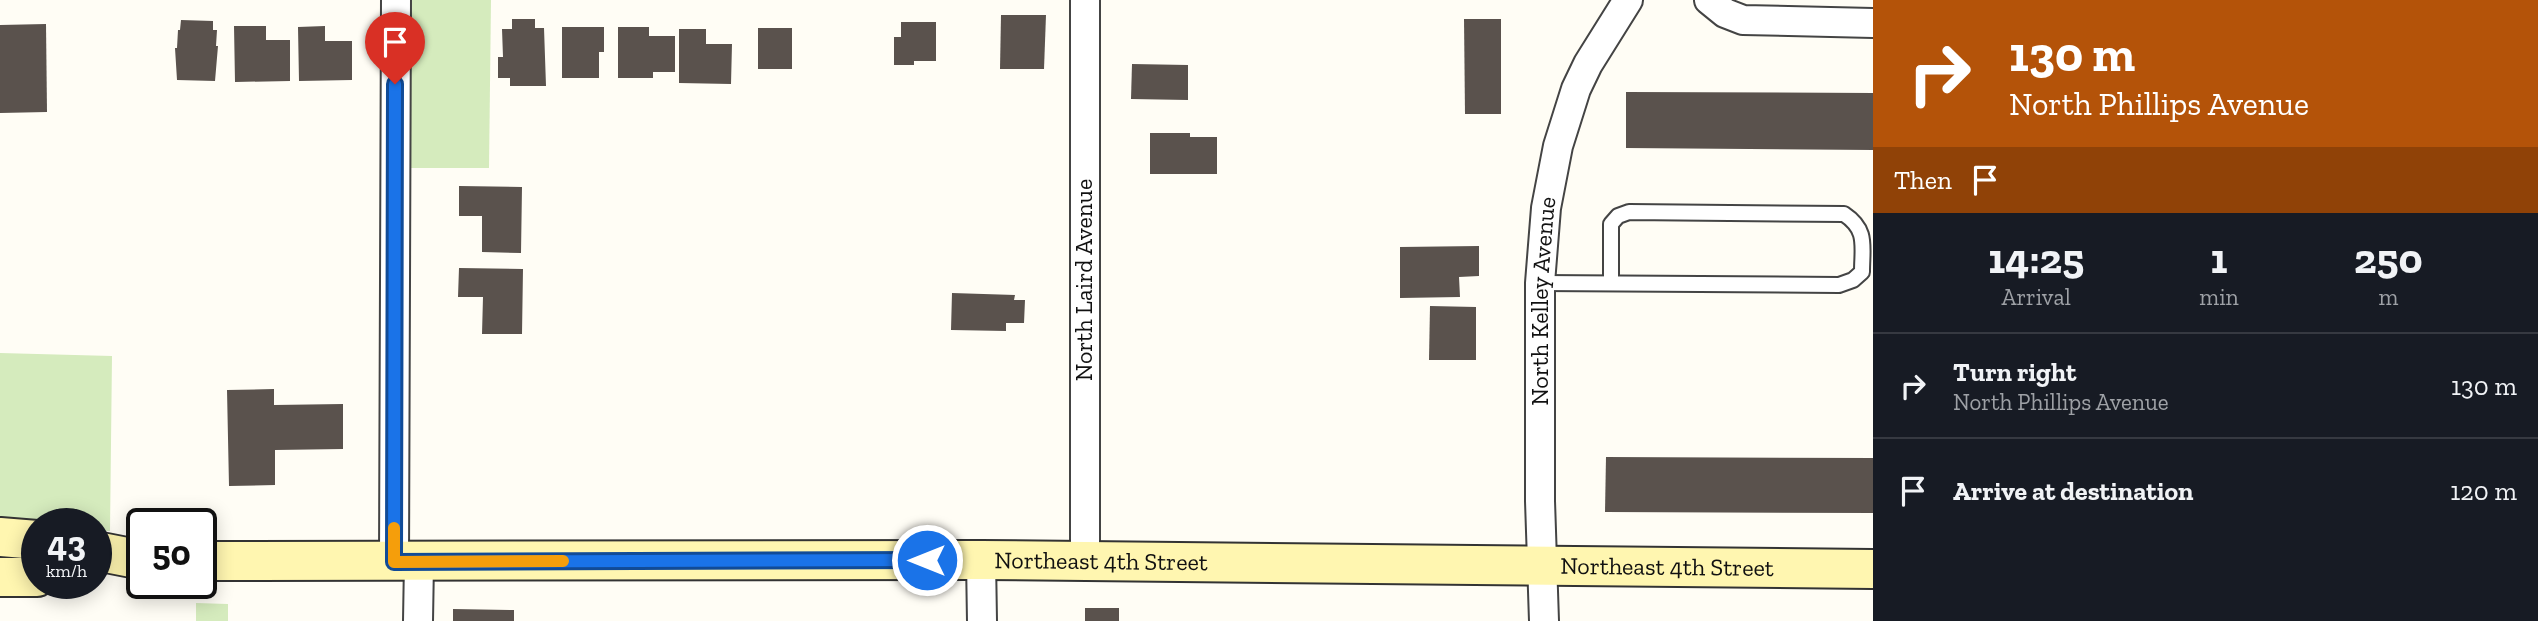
<!DOCTYPE html>
<html lang="en">
<head>
<meta charset="utf-8">
<style>
  :root { --surface:#171b24; --page:#20242c; --text:#f1f3f6; --muted:#9ea1a6; --line:#363941 }
  body { margin:0; font-family:"Zilla Slab",serif; background:var(--page); color:var(--text); height:100vh; display:flex; flex-direction:column; font-size:26px; white-space:nowrap }
  * { box-sizing:border-box; margin:0 }
  p { font-size:23px; color:var(--muted) }
  .icon { flex:none; width:38px; height:38px; fill:none; stroke:currentColor; stroke-width:2; stroke-linecap:round; stroke-linejoin:round }
  .map { position:relative; flex:1; overflow:hidden }
  .details { display:flex; flex-direction:column; background:var(--surface); width:665px }
  .details>* { flex:none }
  .hud { background:#b45309; color:#fff; overflow:hidden }
  .speed { position:absolute; left:21px; top:508px; display:flex; gap:14px; font-size:35px; font-weight:700; text-align:center }
  .speed>* { display:grid; place-content:center; width:91px; height:91px; border-radius:50%; background:var(--surface); box-shadow:0 4px 18px #0003; line-height:1 }
  .speed small { font-size:18px; font-weight:400 }
  .speed .limit { border:4px solid #111; border-radius:10px; background:#fff; color:#111 }
  .pin { position:absolute; display:grid; place-items:center; width:60px; height:60px; color:#fff; margin:-72px -30px; border-radius:50% 50% 50% 0; rotate:-45deg; box-shadow:0 0 7px #0007 }
  .pin .icon { rotate:45deg }
  .me { position:absolute; width:77px; margin:-38px; rotate:270deg; stroke-linejoin:round; filter:drop-shadow(0 0 5px #0008) }
  .turn { display:flex; align-items:center; gap:24px; height:147px; padding:0 21px; font-size:32px }
  .turn .icon { width:91px; height:91px; stroke-width:2.5 }
  .turn b { display:block; font-size:49px; line-height:60px }
  .then { display:flex; align-items:center; height:66px; padding:0 21px; background:#0003; gap:14px; font-size:26px }
  .eta { display:flex; justify-content:space-evenly; align-items:center; height:119px; text-align:center }
  .eta b { font-size:42px; font-weight:700; line-height:49px }
  ul { padding:0; list-style:none }
  li { display:flex; align-items:center; gap:21px; height:105px; padding:0 21px; border-top:2px solid var(--line) }
  li div { flex:1 }
  li b { display:block; font-size:26px }
  li em { font-style:normal }
  main { display:flex; flex:1; min-height:0 }
  .map>svg:first-child { display:block }
</style>
</head>
<body>
<main>
<div class="map">
<svg width="1873" height="621" viewBox="0 0 1873 621">
  <rect width="100%" height="100%" fill="#fffdf5"/>
  <!-- green -->
  <g fill="#d5ebbd">
    <path d="M 411,0 L 491,0 L 489,168 L 407,168 Z"/>
    <path d="M 0,353 L 112,356 L 110,531 L 96,531 L 96,523 L 0,523 Z"/>
    <path d="M 196,603 L 228,604 L 228,621 L 196,621 Z"/>
  </g>
  <!-- building -->
  <g fill="#5a524d">
    <path d="M 1001,15 L 1046,15 L 1044,69 L 1000,69 Z"/>
    <path d="M 512,19 L 535,19 L 535,28 L 544,28 L 546,86 L 510,86 L 510,78 L 498,78 L 498,57 L 503,57 L 502,29 L 512,29 Z"/>
    <path d="M 1464,19 L 1501,19 L 1501,114 L 1465,114 Z"/>
    <path d="M 181,20 L 213,21 L 213,30 L 217,30 L 216,46 L 218,46 L 215,81 L 177,80 L 175,48 L 177,48 L 178,30 L 180,30 Z"/>
    <path d="M 901,22 L 936,22 L 936,61 L 914,61 L 914,65 L 894,65 L 894,37 L 901,37 Z"/>
    <path d="M 46,24 L 47,112 L 0,113 L 0,25 Z"/>
    <path d="M 234,26 L 266,26 L 266,40 L 290,40 L 290,81 L 235,82 Z"/>
    <path d="M 325,26 L 325,41 L 352,41 L 352,80 L 299,81 L 298,27 Z"/>
    <path d="M 562,27 L 604,27 L 604,52 L 599,52 L 599,78 L 562,78 Z"/>
    <path d="M 618,27 L 649,27 L 649,36 L 675,36 L 675,72 L 653,72 L 653,78 L 618,78 Z"/>
    <rect x="758" y="28" width="34" height="41"/>
    <path d="M 679,29 L 706,29 L 706,44 L 732,44 L 731,84 L 679,83 Z"/>
    <path d="M 1132,64 L 1188,65 L 1188,100 L 1131,99 Z"/>
    <path d="M 1626,92 L 1873,93 L 1873,150 L 1626,148 Z"/>
    <path d="M 1150,133 L 1190,133 L 1190,137 L 1217,137 L 1217,174 L 1150,174 Z"/>
    <path d="M 459,186 L 522,187 L 521,253 L 482,252 L 482,216 L 459,216 Z"/>
    <path d="M 1479,246 L 1479,276 L 1459,277 L 1460,297 L 1400,298 L 1400,247 Z"/>
    <path d="M 459,268 L 523,269 L 522,334 L 482,334 L 483,297 L 458,297 Z"/>
    <path d="M 952,293 L 1015,295 L 1014,300 L 1025,300 L 1024,323 L 1006,323 L 1006,331 L 951,330 Z"/>
    <path d="M 1430,306 L 1476,307 L 1476,360 L 1429,360 Z"/>
    <path d="M 274,389 L 274,405 L 343,404 L 343,449 L 275,450 L 275,485 L 229,486 L 227,390 Z"/>
    <path d="M 1606,457 L 1873,458 L 1873,513 L 1605,512 Z"/>
    <rect x="1085" y="608" width="34" height="13"/>
    <path d="M 453,609 L 514,610 L 514,621 L 453,621 Z"/>
  </g>
  <g fill="none" stroke-linecap="round" stroke-linejoin="round">
    <!-- service casing -->
    <g stroke="#444" stroke-width="18">
      <path id="service" d="M 1540,283 L 1839,285 L 1853,280 L 1862,272 C 1862,246 1868,230 1844,214 L 1629,212 L 1618,216 L 1611,224 L 1611,283"/>
    </g>
    <!-- minor casing -->
    <g stroke="#444" stroke-width="32">
      <g id="minor">
        <path d="M 1085,0 L 1085,561"/>
        <path d="M 1709,0 L 1725,13 L 1743,20 L 1873,23"/>
        <path d="M 981,560 L 982,621"/>
        <path d="M 394,562 L 396,0"/>
        <path d="M 418,621 L 419,562"/>
        <path id="s1" d="M 1544,621 L 1540,501 L 1540,283 L 1546,208 L 1558,146 L 1576,89 L 1588,64 L 1628,0"/>
      </g>
    </g>
    <!-- secondary casing -->
    <g stroke="#333" stroke-width="42">
      <g id="secondary">
        <path d="M 0,537 L 37,540"/>
        <path d="M 96,551 L 142,560"/>
        <path id="s2" d="M 201,561 L 981,560 L 1873,569"/>
        <path d="M 0,577 L 37,577"/>
      </g>
    </g>
    <!-- service -->
    <use href="#service" stroke="#fff" stroke-width="14"/>
    <!-- minor -->
    <use href="#minor" stroke="#fff" stroke-width="28"/>
    <!-- secondary -->
    <use href="#secondary" stroke="#fff6b0" stroke-width="38"/>
  </g>
  <g fill="none" stroke-linecap="round" stroke-linejoin="round">
    <!-- route casing -->
    <g stroke="#114b97" stroke-width="18">
      <path id="route" d="M 395,84 L 394,562 L 927,560"/>
    </g>
    <!-- route -->
    <use href="#route" stroke="#1a73e8" stroke-width="12"/>
    <!-- slow -->
    <path stroke="#f59e0b" stroke-width="12" d="M 394,528 L 394,562 L 563,561"/>
  </g>
  <g text-anchor="middle" stroke-width="7" stroke-linejoin="round" paint-order="stroke">
    <!-- street labels -->
    <g font-size="24" fill="#111" stroke="#fff">
      <text transform="translate(1084 280) rotate(-90)" y="8">North Laird Avenue</text>
      <text dy="8" stroke="none"><textPath href="#s1" startOffset="320">North Kelley Avenue</textPath></text>
      <text dy="8" stroke="none"><textPath href="#s2" startOffset="900">Northeast 4th Street</textPath></text>
      <text dy="8" stroke="none"><textPath href="#s2" startOffset="1466">Northeast 4th Street</textPath></text>
    </g>
  </g>
</svg>
<div class="speed"><div>43<small>km/h</small></div><div class="limit">50</div></div>
<div class="pin" style="left:395px;top:84px;background:#d93025"><svg class="icon" aria-label="arrive" viewBox="0 0 24 24"><path d="M6 21V4h12l-3 4 3 4H6"/></svg></div>
<svg class="me" style="left:927px;top:560px" viewBox="-20 -20 40 40"><circle r="17" fill="#1a73e8" stroke="#fff" stroke-width="3"/><path d="M0-11L8 9 0 5-8 9z" fill="#fff"/></svg>
</div>
<section class="details">
<div class="hud">
<div class="turn"><svg class="icon" aria-label="right" viewBox="0 0 24 24"><path d="M7 20v-9h11M14 6l5 5-5 5"/></svg><div><b>130 m</b>North Phillips Avenue</div></div>
<div class="then">Then<svg class="icon" aria-label="arrive" viewBox="0 0 24 24"><path d="M6 21V4h12l-3 4 3 4H6"/></svg></div>
</div>
<div class="eta">
<div><b>14:25</b><p>Arrival</p></div>
<div><b>1</b><p>min</p></div>
<div><b>250</b><p>m</p></div>
</div>
<ul>
<li><svg class="icon" aria-label="right" viewBox="0 0 24 24"><path d="M7 20v-9h11M14 6l5 5-5 5"/></svg><div><b>Turn right</b><p>North Phillips Avenue</p></div><em>130 m</em></li>
<li><svg class="icon" aria-label="arrive" viewBox="0 0 24 24"><path d="M6 21V4h12l-3 4 3 4H6"/></svg><div><b>Arrive at destination</b></div><em>120 m</em></li>
</ul>
</section>
</main>
</body>
</html>
